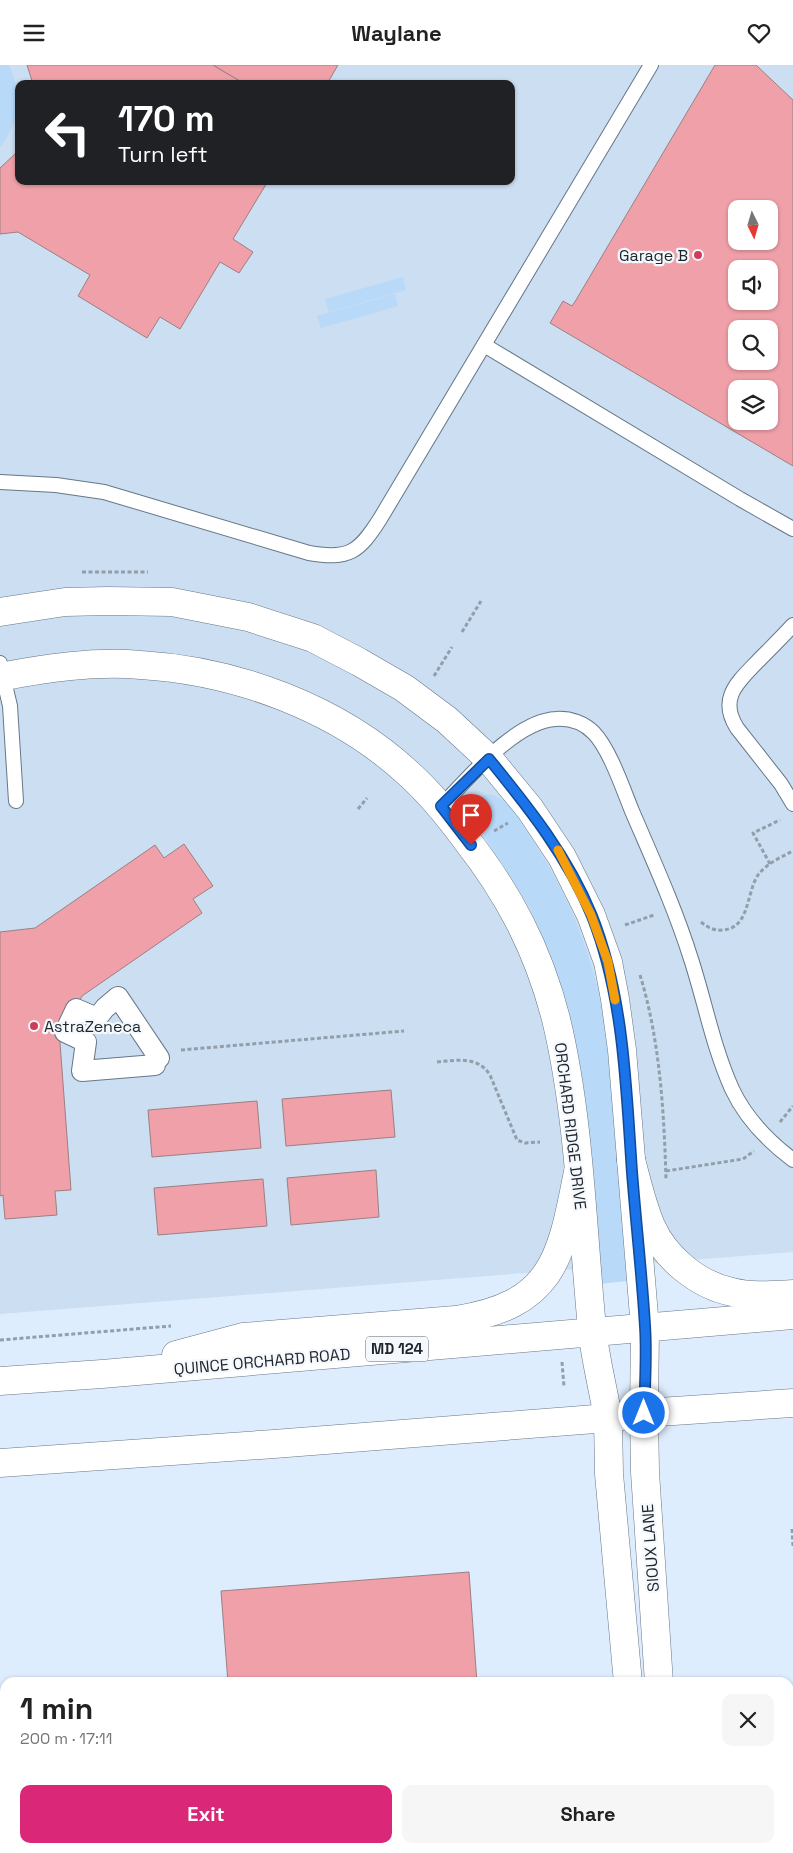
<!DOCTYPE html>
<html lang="en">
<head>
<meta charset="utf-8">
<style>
  :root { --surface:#fff; --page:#f6f6f6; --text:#222; --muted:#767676; --accent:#db2777 }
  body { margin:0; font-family:"Space Grotesk",sans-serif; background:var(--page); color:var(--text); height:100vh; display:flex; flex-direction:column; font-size:19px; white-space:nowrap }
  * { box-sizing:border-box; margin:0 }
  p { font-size:16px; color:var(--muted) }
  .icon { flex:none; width:28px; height:28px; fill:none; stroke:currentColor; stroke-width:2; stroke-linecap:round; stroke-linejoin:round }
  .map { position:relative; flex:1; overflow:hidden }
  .drawer { position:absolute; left:0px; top:1612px; width:794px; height:176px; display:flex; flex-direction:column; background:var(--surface); border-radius:15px 15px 0 0; box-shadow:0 1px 4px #0004 }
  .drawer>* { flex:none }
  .top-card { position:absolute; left:15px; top:15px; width:500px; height:105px; border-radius:10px; box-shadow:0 1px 4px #0004; background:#202124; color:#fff; overflow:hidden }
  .needle { width:32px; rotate:175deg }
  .buttons { position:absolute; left:728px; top:135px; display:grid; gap:10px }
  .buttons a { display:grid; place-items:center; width:50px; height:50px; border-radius:10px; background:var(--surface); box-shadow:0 1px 4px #0004; font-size:25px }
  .pin { position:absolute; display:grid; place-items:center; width:42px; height:42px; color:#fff; margin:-51px -21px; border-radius:50% 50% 50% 0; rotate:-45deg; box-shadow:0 0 5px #0007 }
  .pin .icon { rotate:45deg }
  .me { position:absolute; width:55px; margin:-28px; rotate:0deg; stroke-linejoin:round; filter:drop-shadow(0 0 4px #0008) }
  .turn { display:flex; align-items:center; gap:18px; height:105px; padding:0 20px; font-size:22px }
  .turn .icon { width:65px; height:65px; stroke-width:2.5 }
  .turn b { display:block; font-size:35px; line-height:42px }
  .round { display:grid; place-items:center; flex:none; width:52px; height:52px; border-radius:10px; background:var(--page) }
  .overview { display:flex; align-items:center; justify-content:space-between; height:85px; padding:0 20px }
  h1 { font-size:30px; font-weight:700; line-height:38px }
  .button { display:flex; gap:10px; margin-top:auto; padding:10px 20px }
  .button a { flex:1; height:58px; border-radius:10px; background:var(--accent); color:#fff; font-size:20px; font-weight:700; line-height:58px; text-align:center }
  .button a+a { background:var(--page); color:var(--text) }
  header { display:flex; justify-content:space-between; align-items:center; height:65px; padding:0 20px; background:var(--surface); font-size:22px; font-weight:700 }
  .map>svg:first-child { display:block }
</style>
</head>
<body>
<header><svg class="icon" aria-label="menu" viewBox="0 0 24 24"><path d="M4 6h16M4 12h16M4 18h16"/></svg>Waylane<svg class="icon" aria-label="heart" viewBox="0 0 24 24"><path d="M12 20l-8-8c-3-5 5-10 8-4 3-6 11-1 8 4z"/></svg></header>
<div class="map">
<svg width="793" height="1788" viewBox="0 0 793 1788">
  <rect width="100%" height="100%" fill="#deedfd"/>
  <!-- built -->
  <path fill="#cbdef2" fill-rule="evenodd" d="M 0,0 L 793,0 L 793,1187 L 0,1249 ZM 19,19 L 511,19 L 511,116 L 19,116 ZM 736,144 L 769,144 L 769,176 L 736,176 ZM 736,204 L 769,204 L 769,236 L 736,236 ZM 736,264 L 769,264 L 769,296 L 736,296 ZM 736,324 L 769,324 L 769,356 L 736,356 Z"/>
  <!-- green -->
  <g fill="#b9d9f9">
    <path d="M 0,0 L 9,0 C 22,27 20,58 0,82 Z"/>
    <path d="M 403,212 L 406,225 L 329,247 L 325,234 Z"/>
    <path d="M 395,229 L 398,241 L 321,263 L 317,251 Z"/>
    <path d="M 487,729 C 506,731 516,750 525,764 C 572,832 595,895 608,976 L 628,1216 L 598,1219 L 581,1009 L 569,948 L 551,892 L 530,843 L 473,753 C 471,741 475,733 487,729 Z"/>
  </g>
  <!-- building -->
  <g fill="#f0a0a8" stroke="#9b8082" fill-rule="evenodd">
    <path d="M 27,0 L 213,0 L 245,19 L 33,19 Z"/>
    <path d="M 213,0 L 338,0 L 327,19 L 245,19 Z"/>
    <path d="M 715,0 L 756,0 L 793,35 L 793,401 L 550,258 L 563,236 L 572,241 L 576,235 ZM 736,144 L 769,144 L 769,176 L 736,176 ZM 736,204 L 769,204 L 769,236 L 736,236 ZM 736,264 L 769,264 L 769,296 L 736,296 ZM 736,324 L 769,324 L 769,356 L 736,356 Z"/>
    <path d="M 19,83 L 19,116 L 268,116 L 233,174 L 253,187 L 239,208 L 220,197 L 180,264 L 160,252 L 147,273 L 78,231 L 90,210 L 18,167 L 0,169 L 0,103 L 15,89 Z"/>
    <path d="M 184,779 L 213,821 L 193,834 L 202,848 L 82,931 L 60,978 L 71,1125 L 55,1126 L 57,1150 L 5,1154 L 3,1130 L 0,1131 L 0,867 L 35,863 L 155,780 L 164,793 Z"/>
    <path d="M 391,1025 L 395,1072 L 286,1081 L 282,1034 Z"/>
    <path d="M 257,1036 L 261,1083 L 152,1092 L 148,1045 Z"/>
    <path d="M 376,1105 L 379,1152 L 291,1160 L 287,1113 Z"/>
    <path d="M 263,1114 L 267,1161 L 158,1170 L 154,1123 Z"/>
    <path d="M 469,1507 L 477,1618 L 228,1618 L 221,1526 Z"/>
    <path d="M 0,1733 L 4,1788 L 0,1788 Z"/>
  </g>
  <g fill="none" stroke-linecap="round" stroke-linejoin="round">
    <!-- service casing -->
    <g stroke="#678" stroke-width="16">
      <g id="service">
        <path d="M 484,280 L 740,434 L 793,464"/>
        <path d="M 0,417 L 56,420 L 104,427 L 309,488 C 349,495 359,487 380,454 L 651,0"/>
        <path d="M 793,560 C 782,572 770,584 758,596 C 738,617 718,633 737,663 L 781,719 L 793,739"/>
        <path d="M 0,598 L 10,641 L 16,736"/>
        <path d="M 441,741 C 469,713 515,656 556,654 C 570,653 584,658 594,668 C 610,685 623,724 632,746 C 653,795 675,843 691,894 C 705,937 713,982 732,1024 C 745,1052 768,1076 793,1095"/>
        <path d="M 428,1784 L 434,1788"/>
      </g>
    </g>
    <!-- pedestrian casing -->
    <g stroke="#678" stroke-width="22">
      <path id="pedestrian" d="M 118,932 L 159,993 L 155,996 L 155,1000 L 82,1006 L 86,977 L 65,967 L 76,944 L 97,953 L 105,943 Z"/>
    </g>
    <!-- minor casing -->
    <g stroke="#678" stroke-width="29">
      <g id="minor">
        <path d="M 644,1348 L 645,1407 L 659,1618"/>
        <path d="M 608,1353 L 609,1409 L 628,1618"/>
        <path d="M 669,1784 L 670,1788"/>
        <path d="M 630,1788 L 639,1784"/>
      </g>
    </g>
    <!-- tertiary casing -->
    <g stroke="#678" stroke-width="29">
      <g id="tertiary">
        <path d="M 0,547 L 65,537 L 108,536 L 172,537 L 248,552 L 313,573 L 359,597 L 404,623 L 447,655 L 489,694 L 530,744 L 562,792 L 591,850 L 608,897 L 615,934 L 622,985 L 645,1263 L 644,1348"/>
        <path d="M 0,612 C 46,603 94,596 141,600 C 237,606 338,643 409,709 C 430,728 448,750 465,773 C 509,829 538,884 556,954 C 580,1054 582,1161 592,1263 C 595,1293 603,1323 608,1353"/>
      </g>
    </g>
    <!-- primary casing -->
    <g stroke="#678" stroke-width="29">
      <g id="primary">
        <path d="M 631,1095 C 637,1117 642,1140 651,1161 C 665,1193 698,1220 732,1227 C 752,1232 773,1230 793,1229"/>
        <path d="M 176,1290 L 243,1272 L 456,1255 C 554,1240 561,1193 578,1107"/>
        <path d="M 0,1316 L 102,1309 L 793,1250"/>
        <path d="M 0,1398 L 274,1379 L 608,1353 L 644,1348 L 793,1338"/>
      </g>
    </g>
    <!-- path -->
    <g stroke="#929eaa" stroke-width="3" stroke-dasharray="4 2.5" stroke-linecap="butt">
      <path d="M 82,507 L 148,507"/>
      <path d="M 462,567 L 481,536"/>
      <path d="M 434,611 L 452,582"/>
      <path d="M 358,744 L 367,733"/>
      <path d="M 494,766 L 508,758"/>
      <path d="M 770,799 L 753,768 L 780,755"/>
      <path d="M 701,857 C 707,862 714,866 722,865 C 750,864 746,828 758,810 C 766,799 781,792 793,786"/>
      <path d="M 625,860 L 654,850"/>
      <path d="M 640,910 C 660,975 664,1047 666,1114"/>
      <path d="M 181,985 L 404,966"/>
      <path d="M 437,997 C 457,995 478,991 490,1010 L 517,1075 L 525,1078 L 540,1077"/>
      <path d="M 780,1057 L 793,1041"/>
      <path d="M 666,1106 L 743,1094 L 754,1086"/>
      <path d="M 0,1275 L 171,1261"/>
      <path d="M 562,1297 L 564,1322"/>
      <path d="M 792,1464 L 793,1481"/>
      <path d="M 789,1652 L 793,1649"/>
      <path d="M 725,1788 L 731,1784"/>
    </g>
    <!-- service -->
    <use href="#service" stroke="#fff" stroke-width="14"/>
    <!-- pedestrian -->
    <use href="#pedestrian" stroke="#fff" stroke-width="20"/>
    <!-- minor -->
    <use href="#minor" stroke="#fff" stroke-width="28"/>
    <!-- tertiary -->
    <use href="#tertiary" stroke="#fff" stroke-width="28"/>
    <!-- primary -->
    <use href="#primary" stroke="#fff" stroke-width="28"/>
  </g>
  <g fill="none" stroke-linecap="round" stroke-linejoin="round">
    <!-- route casing -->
    <g stroke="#114b97" stroke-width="12">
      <path id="route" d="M 471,780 L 441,741 L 489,694 C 529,743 568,792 592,851 C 624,932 626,1022 632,1107 C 636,1159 642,1210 645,1261 C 647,1290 645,1320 644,1348"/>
    </g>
    <!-- route -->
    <use href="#route" stroke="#1a73e8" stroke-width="9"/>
    <!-- slow -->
    <path stroke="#f59e0b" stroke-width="9" d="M 558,785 L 591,850 L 608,897 L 615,935"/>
  </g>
  <!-- markers -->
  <g fill="#ce3e5b" stroke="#f5f9fd" stroke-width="2">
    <circle cx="698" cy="190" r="5"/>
    <circle cx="34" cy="961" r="5"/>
  </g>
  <g text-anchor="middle" stroke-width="4.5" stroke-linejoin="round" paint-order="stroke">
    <!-- shield labels -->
    <rect fill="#f5f9fd" stroke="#5e656b" stroke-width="1" x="366" y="1271.5" width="62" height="25" rx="4"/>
    <g font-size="15" font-weight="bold" fill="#1e252c">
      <text x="397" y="1289">MD 124</text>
    </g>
    <!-- poi labels -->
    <g font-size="16" fill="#1e252c" stroke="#f5f9fd" text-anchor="end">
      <text x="688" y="196">Garage B</text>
      <text x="44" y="967" text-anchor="start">AstraZeneca</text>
    </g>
    <!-- street labels -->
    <g font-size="16" fill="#1e252c" stroke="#f5f9fd">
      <text transform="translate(571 1061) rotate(83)" y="6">ORCHARD RIDGE DRIVE</text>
      <text transform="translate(262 1296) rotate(-5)" y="6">QUINCE ORCHARD ROAD</text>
      <text transform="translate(650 1483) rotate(-94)" y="6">SIOUX LANE</text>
    </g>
  </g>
</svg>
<div class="buttons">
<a><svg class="needle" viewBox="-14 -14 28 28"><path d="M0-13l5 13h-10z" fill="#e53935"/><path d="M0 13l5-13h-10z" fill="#767676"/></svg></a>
<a><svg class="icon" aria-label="sound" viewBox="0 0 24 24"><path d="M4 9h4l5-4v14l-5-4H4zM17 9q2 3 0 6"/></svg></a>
<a><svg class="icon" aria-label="search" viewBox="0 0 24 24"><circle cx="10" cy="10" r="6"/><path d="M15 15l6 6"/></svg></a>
<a><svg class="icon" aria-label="layers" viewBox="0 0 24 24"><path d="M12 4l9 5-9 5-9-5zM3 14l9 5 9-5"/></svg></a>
</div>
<div class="pin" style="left:471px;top:780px;background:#d93025"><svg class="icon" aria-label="arrive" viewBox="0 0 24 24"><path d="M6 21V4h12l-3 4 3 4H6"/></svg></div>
<svg class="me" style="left:644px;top:1348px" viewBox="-20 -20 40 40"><circle r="17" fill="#1a73e8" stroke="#fff" stroke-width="3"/><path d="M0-11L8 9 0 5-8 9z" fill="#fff"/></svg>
<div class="top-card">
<div class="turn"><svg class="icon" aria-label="left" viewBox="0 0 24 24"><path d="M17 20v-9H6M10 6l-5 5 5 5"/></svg><div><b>170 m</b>Turn left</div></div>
</div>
<section class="drawer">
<div class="overview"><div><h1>1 min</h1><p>200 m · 17:11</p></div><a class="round"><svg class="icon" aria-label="close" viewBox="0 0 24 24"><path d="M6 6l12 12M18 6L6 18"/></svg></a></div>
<div class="button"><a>Exit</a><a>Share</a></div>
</section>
</div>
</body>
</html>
